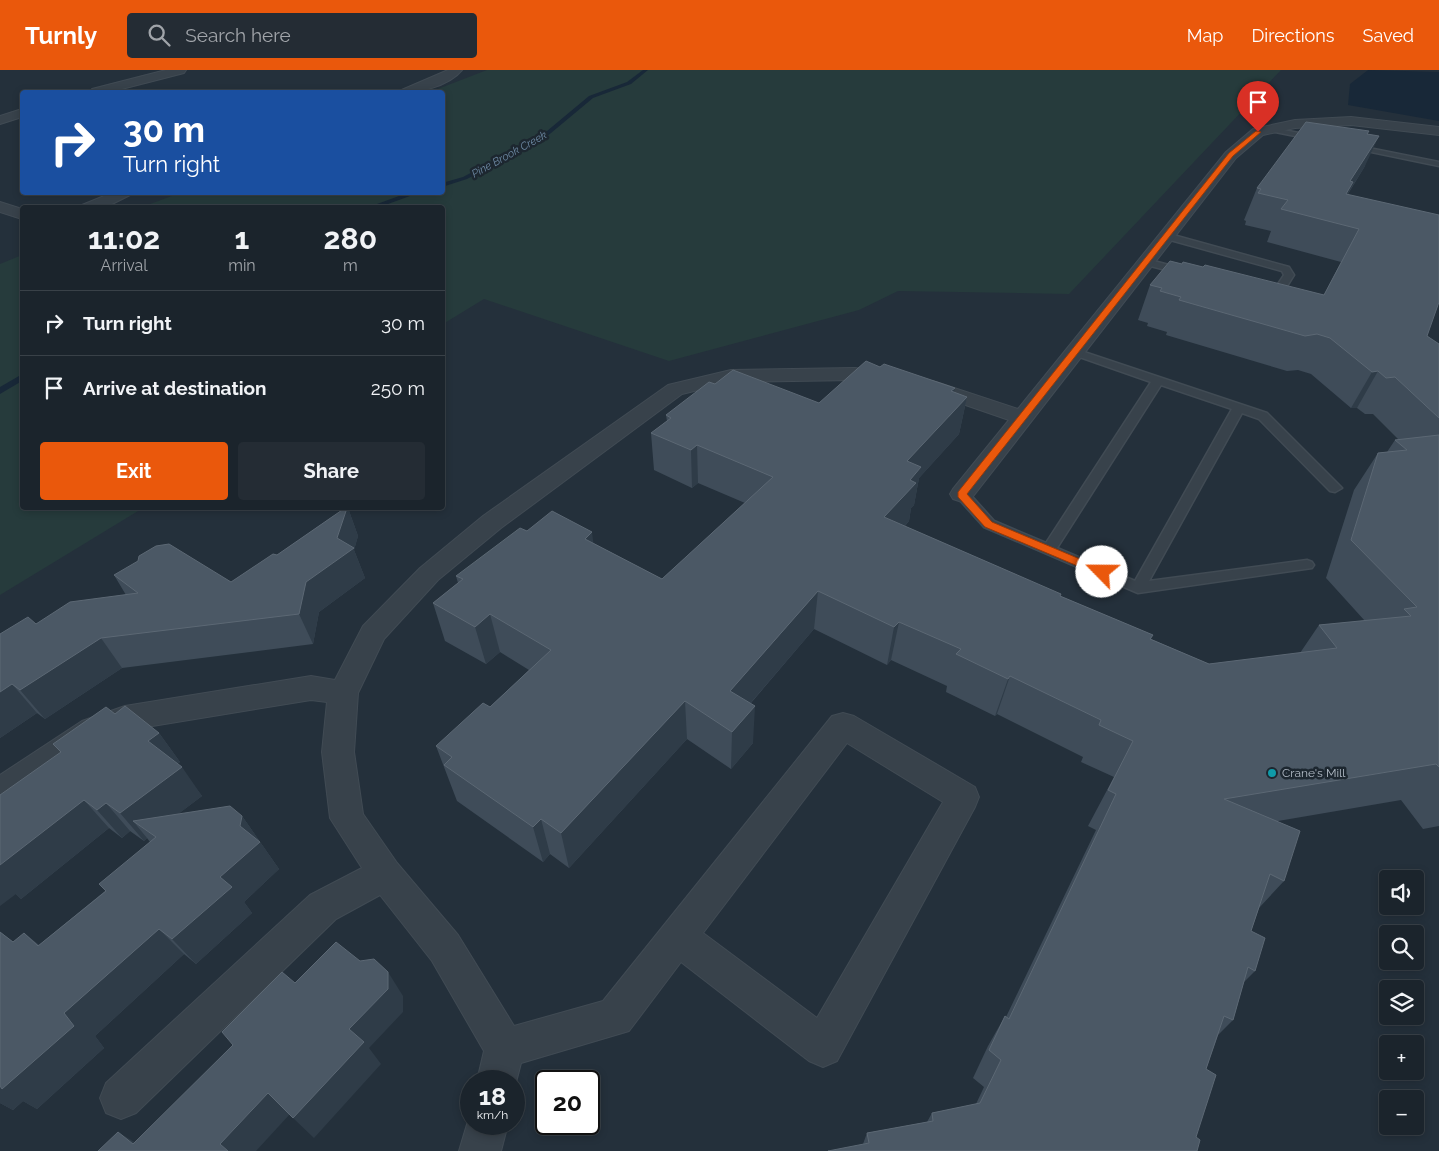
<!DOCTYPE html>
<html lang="en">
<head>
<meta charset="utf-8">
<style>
  :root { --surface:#1b242c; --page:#242c34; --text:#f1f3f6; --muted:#a0a4a9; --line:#394148; --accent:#ea580c }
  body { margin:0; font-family:Raleway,sans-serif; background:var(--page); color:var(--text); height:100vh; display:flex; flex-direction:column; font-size:19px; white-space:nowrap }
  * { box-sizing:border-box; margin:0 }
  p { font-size:16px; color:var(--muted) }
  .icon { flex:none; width:28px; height:28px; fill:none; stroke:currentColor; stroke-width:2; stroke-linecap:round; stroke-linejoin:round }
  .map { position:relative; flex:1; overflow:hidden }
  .panel { position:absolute; left:20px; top:135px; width:425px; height:305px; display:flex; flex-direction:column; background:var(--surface); border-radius:5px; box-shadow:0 2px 8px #0003,0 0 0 1px var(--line) }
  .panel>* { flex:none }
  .hud { position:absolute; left:20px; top:20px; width:425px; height:105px; border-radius:5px; box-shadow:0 2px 8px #0003,0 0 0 1px var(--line); background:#1a4fa0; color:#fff; overflow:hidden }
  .buttons { position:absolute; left:1379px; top:800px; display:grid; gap:10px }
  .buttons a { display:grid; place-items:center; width:45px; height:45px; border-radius:5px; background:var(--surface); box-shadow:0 2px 8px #0003,0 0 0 1px var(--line); font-size:25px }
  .speed { position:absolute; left:460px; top:1000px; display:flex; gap:10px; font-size:25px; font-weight:700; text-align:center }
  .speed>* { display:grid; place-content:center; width:65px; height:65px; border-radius:50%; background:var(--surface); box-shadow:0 2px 8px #0003,0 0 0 1px var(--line); line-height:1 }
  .speed small { font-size:12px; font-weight:400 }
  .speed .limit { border:2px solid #111; border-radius:8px; background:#fff; color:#111 }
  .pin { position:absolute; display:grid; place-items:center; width:42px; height:42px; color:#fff; margin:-51px -21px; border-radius:50% 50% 50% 0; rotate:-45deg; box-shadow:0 0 5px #0007 }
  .pin .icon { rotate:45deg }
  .me { position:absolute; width:55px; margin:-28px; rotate:293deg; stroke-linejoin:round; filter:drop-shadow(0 0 4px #0008) }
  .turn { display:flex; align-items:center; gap:18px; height:105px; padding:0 20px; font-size:22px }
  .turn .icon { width:65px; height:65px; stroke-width:2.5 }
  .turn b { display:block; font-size:35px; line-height:42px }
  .eta { display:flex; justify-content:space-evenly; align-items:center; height:85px; text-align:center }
  .eta b { font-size:30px; font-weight:700; line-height:35px }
  .primary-button { display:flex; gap:10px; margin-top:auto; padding:10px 20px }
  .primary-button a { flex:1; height:58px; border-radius:5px; background:var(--accent); color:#fff; font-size:20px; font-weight:700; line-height:58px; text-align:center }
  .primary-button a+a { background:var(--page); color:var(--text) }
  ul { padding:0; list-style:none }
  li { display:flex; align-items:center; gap:15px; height:65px; padding:0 20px; border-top:1px solid var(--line) }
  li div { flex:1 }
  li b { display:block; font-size:19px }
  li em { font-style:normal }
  header { display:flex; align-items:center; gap:30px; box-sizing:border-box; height:70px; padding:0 25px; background:var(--accent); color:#fff }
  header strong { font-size:24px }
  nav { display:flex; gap:28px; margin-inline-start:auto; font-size:18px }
  .search { width:350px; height:45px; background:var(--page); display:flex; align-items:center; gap:12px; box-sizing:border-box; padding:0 18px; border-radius:5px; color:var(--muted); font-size:19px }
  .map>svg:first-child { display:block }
</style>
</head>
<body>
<header>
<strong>Turnly</strong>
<div class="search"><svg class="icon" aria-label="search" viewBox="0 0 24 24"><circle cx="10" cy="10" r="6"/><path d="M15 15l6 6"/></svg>Search here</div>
<nav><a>Map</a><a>Directions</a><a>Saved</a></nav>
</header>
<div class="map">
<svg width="1439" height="1081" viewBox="0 0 1439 1081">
  <rect width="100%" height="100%" fill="#24303b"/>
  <!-- green -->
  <g fill="#263b3c">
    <path d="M 487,0 L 1281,0 L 1069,224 L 898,221 L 859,240 L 669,291 L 484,229 L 443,254 L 442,138 L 142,137 L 180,123 L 442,122 L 442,22 L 430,22 Z"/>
    <path d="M 22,185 L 22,438 L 143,438 L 0,525 L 0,194 Z"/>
  </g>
  <!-- water -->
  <path fill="#182838" d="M 1368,0 L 1439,2 L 1439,51 L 1348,35 L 1350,14 Z"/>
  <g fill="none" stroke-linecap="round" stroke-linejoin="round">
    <!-- stream -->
    <g fill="#182838" fill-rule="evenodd">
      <path d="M 643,0 L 648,0 L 631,14 L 593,28 L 545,68 L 467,109 L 442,117 L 442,113 L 463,107 L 541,66 L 589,26 L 627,12 Z"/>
      <path d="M 410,122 L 421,122 L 377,138 L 366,138 Z"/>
      <path d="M 19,306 L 22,306 L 22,311 L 0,324 L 0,317 Z"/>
    </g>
    <!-- service casing -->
    <g stroke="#414b54" stroke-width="3">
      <g id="service">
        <path d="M 1267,57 L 1315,66 L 1319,68 L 1315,70 L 1270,61 L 1266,59 Z"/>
        <path d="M 1349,74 L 1439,92 L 1439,96 L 1352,78 L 1348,76 Z"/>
        <path d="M 1166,163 L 1289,197 L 1294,205 L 1284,221 L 1264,225 L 1264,221 L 1276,217 L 1284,205 L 1282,201 L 1163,168 L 1163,164 Z"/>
        <path d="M 1146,189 L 1188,200 L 1190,202 L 1185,205 L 1143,194 L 1141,192 Z"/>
        <path d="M 1075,279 L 1267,343 L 1342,418 L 1335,422 L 1330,421 L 1259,349 L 1242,343 L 1149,511 L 1307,490 L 1312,492 L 1314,495 L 1312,498 L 1138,523 L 984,457 L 957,427 L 955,424 L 957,421 L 967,421 L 994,451 L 1046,473 L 1151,312 L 1071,284 L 1070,282 ZM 1161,315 L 1232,339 L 1135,511 L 1057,478 Z"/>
      </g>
    </g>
    <!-- minor casing -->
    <g stroke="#414b54" stroke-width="2">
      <g id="minor">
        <path d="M 166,0 L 186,0 L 184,3 L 110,22 L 91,22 L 92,19 Z"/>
        <path d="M 448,0 L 462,0 C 449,16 415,25 397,22 Z"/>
        <path d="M 22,39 L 22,47 L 0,54 L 0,46 Z"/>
        <path d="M 1351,47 L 1439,57 L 1439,65 L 1351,55 L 1295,58 L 1263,65 L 1236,88 L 971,429 L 962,432 L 953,429 L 950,424 L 953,419 L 1009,350 L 925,321 L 921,317 L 925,313 L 932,311 L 939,313 L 1018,339 L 1226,82 L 1253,59 L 1295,50 Z"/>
        <path d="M 114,122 L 136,122 L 104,138 L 80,138 L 82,135 Z"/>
        <path d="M 0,132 L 22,139 L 22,149 L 0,142 Z"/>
        <path d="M 855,298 L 895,303 L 898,307 L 895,311 L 888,313 L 855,310 L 731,312 L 682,324 L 501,458 L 438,510 L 384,569 L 358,623 L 354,682 L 363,744 L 397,793 L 458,865 L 514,956 L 603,931 L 832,646 L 843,643 L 854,646 L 975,717 L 979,727 L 975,737 L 837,991 L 823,997 L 809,991 L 681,892 L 629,961 L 521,993 L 514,1020 L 514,1011 L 477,1011 L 484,981 L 432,891 L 380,825 L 336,849 L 136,1043 L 121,1049 L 106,1043 L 100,1028 L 106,1013 L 310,825 L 362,798 L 330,748 L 322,682 L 327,632 L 311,630 L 128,660 L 104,669 L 12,732 L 0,736 L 0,705 L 82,651 L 125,636 L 311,606 L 335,610 L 363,556 L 420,498 L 483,446 L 668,315 L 731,300 ZM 847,673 L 943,732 L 817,948 L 703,863 Z"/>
        <path d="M 471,1041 L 471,1054 L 508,1054 L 501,1081 L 459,1081 Z"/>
      </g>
    </g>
    <!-- service -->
    <use href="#service" fill="#38424b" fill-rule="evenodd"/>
    <!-- minor -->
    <use href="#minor" fill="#38424b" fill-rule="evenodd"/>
  </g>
  <!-- wall -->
  <g fill="#3f4c59">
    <path d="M 1369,61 L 1367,64 L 1365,96 L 1348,124 L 1427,266 L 1439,274 L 1439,756 L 1423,759 L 1401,730 L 1278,751 L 1284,811 L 1259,838 L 1251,861 L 1255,901 L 1244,912 L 1233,950 L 1218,965 L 1206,999 L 863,1074 L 867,1063 L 927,1052 L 932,1043 L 976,1034 L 984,1017 L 973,1008 L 988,976 L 1005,946 L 1006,947 L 1096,760 L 1088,756 L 1114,707 L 1081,692 L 1083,687 L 997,644 L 995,646 L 946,622 L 947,616 L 891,590 L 887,595 L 814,559 L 751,633 L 753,673 L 731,699 L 687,669 L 569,798 L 550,784 L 543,792 L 457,731 L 436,676 L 490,637 L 529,600 L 500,582 L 486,594 L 445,571 L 433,533 L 458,513 L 456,506 L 527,461 L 593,473 L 662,509 L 745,433 L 698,413 L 692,418 L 654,400 L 651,363 L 667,351 L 666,345 L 715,314 L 819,333 L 954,322 L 967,327 L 959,364 L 919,408 L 914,435 L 911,438 L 909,451 L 905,456 L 1060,526 L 1153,565 L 1151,569 L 1209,594 L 1300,583 L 1319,555 L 1365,551 L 1326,508 L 1354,420 L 1378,383 L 1387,382 L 1395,370 L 1398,369 L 1373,344 L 1365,344 L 1357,338 L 1351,338 L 1311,304 L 1298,300 L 1287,301 L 1166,265 L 1167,262 L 1147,256 L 1148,253 L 1138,250 L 1150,215 L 1182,194 L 1203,197 L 1324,225 L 1341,192 L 1267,172 L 1271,161 L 1245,155 L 1246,151 L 1244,150 L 1257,118 Z"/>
    <path d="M 345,438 L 348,438 L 358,466 L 354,480 L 365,508 L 319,542 L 313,574 L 122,598 L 45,649 L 37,643 L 0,668 L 0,564 L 36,554 L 126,525 L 114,505 L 231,512 L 277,485 Z"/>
    <path d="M 115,644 L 159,663 L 180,692 L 177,694 L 202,726 L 178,744 L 242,746 L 279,799 L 244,832 L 252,843 L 196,894 L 184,884 L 95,966 L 104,978 L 37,1039 L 23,1031 L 13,1040 L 0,1033 L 0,862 L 13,872 L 24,863 L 39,875 L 105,821 L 150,772 L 147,768 L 144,771 L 130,761 L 122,768 L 109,758 L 21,829 L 16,824 L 60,682 Z"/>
  </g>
  <!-- shaded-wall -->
  <g fill="#2f3c48">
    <path d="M 1379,66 L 1365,96 L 1350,120 L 1338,144 L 1350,111 Z"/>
    <path d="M 1378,301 L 1357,338 L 1351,338 L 1372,302 Z"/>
    <path d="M 955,318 L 949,347 L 967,327 L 959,364 L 919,408 L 914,435 L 911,438 L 909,451 L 878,485 L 884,447 L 907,391 L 951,321 Z"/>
    <path d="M 697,375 L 698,413 L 692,418 L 691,380 Z"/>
    <path d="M 347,438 L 348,438 L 358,466 L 354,480 L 365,508 L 319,542 L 313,574 L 299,544 L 306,512 L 337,468 Z"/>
    <path d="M 592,462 L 597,501 L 585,469 Z"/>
    <path d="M 818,521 L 814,559 L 729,658 L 730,621 Z"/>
    <path d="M 490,544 L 500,582 L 486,594 L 475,557 Z"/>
    <path d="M 899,552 L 891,590 L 887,595 L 894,557 Z"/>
    <path d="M 101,568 L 122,598 L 45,649 L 20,620 Z"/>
    <path d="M 1010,606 L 997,644 L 995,646 L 1008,609 Z"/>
    <path d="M 12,614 L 37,643 L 0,668 L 0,622 Z"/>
    <path d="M 685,631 L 687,669 L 569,798 L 561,763 Z"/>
    <path d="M 755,636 L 753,673 L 731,699 L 732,662 Z"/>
    <path d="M 159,663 L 180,692 L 169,700 L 148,671 Z"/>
    <path d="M 182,697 L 202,726 L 152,764 L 133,751 L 147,768 L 144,771 L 120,743 Z"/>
    <path d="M 84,730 L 109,758 L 21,829 L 16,824 L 0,836 L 0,793 Z"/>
    <path d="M 106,733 L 130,761 L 122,768 L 97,740 Z"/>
    <path d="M 242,746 L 279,799 L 244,832 L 252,843 L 196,894 L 172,869 L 220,807 L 240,756 Z"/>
    <path d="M 541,749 L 550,784 L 543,792 L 533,757 Z"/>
    <path d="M 159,859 L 184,884 L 95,966 L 104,978 L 37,1039 L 23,1031 L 13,1040 L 0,1033 L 0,1011 L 64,943 Z"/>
    <path d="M 388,902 L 403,926 L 403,942 L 369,978 L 381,994 L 314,1068 L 293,1048 L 349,959 Z"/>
    <path d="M 268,1023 L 290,1044 L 256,1081 L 228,1081 L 220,1074 Z"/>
    <path d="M 118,1062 L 149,1081 L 133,1074 Z"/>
  </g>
  <!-- building -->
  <g fill="#4b5865" stroke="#5c6874">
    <path d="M 1306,52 L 1369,61 L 1367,64 L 1379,66 L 1350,111 L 1353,112 L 1346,124 L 1439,145 L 1439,232 L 1427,266 L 1439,274 L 1439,348 L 1395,307 L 1386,308 L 1378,301 L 1372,302 L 1330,268 L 1317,264 L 1305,266 L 1179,230 L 1181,227 L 1160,221 L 1162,218 L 1150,215 L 1170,191 L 1182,194 L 1183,192 L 1203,197 L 1205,195 L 1324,225 L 1359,159 L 1281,139 L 1288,130 L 1258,123 L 1261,119 L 1257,118 Z"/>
    <path d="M 866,291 L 880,297 L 884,294 L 955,318 L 951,321 L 967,327 L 907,391 L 921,397 L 910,410 L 916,413 L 884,447 L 1061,524 L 1060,526 L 1153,565 L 1150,569 L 1209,594 L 1337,578 L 1319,555 L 1411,546 L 1404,539 L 1417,537 L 1351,470 L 1378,383 L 1407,380 L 1395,370 L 1439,365 L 1439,697 L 1436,694 L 1224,729 L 1300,761 L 1284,811 L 1270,804 L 1251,861 L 1265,868 L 1255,901 L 1248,897 L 1233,950 L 1224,946 L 1206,999 L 1216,1005 L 1196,1067 L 1200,1070 L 1197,1081 L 828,1081 L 869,1073 L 867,1063 L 933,1051 L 932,1043 L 980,1033 L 1001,990 L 989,980 L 1005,946 L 1009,949 L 1116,724 L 1108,720 L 1133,671 L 1099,655 L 1101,650 L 1010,606 L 1008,609 L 956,584 L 961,579 L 899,552 L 894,557 L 818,521 L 730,621 L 755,636 L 732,662 L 685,631 L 561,763 L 541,749 L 533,757 L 444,695 L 452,687 L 436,676 L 483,633 L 490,637 L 551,580 L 490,544 L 475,557 L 433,533 L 463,509 L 456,506 L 520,458 L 527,461 L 552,441 L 592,462 L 585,469 L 662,509 L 773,407 L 697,375 L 691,380 L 651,363 L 671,348 L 666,345 L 709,312 L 715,314 L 733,300 L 819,333 Z"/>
    <path d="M 345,438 L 347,438 L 337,468 L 354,478 L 306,512 L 299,544 L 101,568 L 20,620 L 12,614 L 0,622 L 0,564 L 28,547 L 36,554 L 70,532 L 138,523 L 114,505 L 138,491 L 139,486 L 156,476 L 169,474 L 231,512 L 273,484 L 277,485 Z"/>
    <path d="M 125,636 L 159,663 L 148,671 L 182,697 L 120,743 L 106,733 L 97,740 L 84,730 L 0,795 L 0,725 L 61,682 L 53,674 L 106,637 L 115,644 Z"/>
    <path d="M 230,736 L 242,746 L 240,756 L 260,772 L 220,807 L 232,817 L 172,869 L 159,859 L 64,943 L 74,956 L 2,1019 L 0,1016 L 0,862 L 13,872 L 24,863 L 38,876 L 106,821 L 99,814 L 156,767 L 133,751 Z"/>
    <path d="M 336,872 L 360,891 L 374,889 L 388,902 L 388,919 L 349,959 L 364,972 L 293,1048 L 268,1023 L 220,1074 L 228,1081 L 98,1081 L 118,1062 L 133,1074 L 233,975 L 222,962 L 282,902 L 295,913 Z"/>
  </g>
  <!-- route -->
  <path fill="#ea580c" stroke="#983908" d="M 1256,61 L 1261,62 L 1233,86 L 967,424 L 992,452 L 1106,500 L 1106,505 L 1099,505 L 985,457 L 958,427 L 958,422 L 1229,83 Z"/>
  <!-- markers -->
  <circle fill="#0f9aa8" stroke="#1d2730" stroke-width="2" cx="1272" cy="703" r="5"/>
  <g text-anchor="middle" stroke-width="5" stroke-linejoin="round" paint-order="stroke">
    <!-- far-water labels -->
    <g font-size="11" font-style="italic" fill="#6e8aa4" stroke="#1d2730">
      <text transform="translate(509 84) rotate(-29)" y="4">Pine Brook Creek</text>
    </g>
    <!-- poi labels -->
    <g font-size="12" fill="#b3bcc7" stroke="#1d2730" text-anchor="start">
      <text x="1282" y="707">Crane's Mill</text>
    </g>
  </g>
</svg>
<div class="buttons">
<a><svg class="icon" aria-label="sound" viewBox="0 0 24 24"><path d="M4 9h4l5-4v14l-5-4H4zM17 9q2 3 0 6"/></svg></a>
<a><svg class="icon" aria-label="search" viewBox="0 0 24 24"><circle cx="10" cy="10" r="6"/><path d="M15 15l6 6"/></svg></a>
<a><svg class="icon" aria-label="layers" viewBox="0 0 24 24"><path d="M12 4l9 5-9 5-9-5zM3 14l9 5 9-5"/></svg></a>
<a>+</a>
<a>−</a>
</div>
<div class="speed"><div>18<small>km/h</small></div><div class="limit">20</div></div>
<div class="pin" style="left:1258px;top:62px;background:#d93025"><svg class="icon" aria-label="arrive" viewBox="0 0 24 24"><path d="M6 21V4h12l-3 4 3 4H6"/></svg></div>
<svg class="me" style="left:1102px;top:502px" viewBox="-20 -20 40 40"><circle r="19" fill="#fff"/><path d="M0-13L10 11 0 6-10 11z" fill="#ea580c"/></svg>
<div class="hud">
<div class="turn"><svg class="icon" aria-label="right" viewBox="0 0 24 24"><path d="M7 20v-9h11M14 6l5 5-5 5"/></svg><div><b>30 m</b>Turn right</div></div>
</div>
<section class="panel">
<div class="eta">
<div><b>11:02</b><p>Arrival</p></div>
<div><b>1</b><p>min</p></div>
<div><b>280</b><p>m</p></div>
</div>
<ul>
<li><svg class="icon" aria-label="right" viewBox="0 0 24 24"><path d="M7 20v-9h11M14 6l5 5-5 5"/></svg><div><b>Turn right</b></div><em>30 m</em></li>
<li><svg class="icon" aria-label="arrive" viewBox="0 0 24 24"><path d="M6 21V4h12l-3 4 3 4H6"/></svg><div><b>Arrive at destination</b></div><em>250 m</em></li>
</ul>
<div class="primary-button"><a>Exit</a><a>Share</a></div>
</section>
</div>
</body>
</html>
